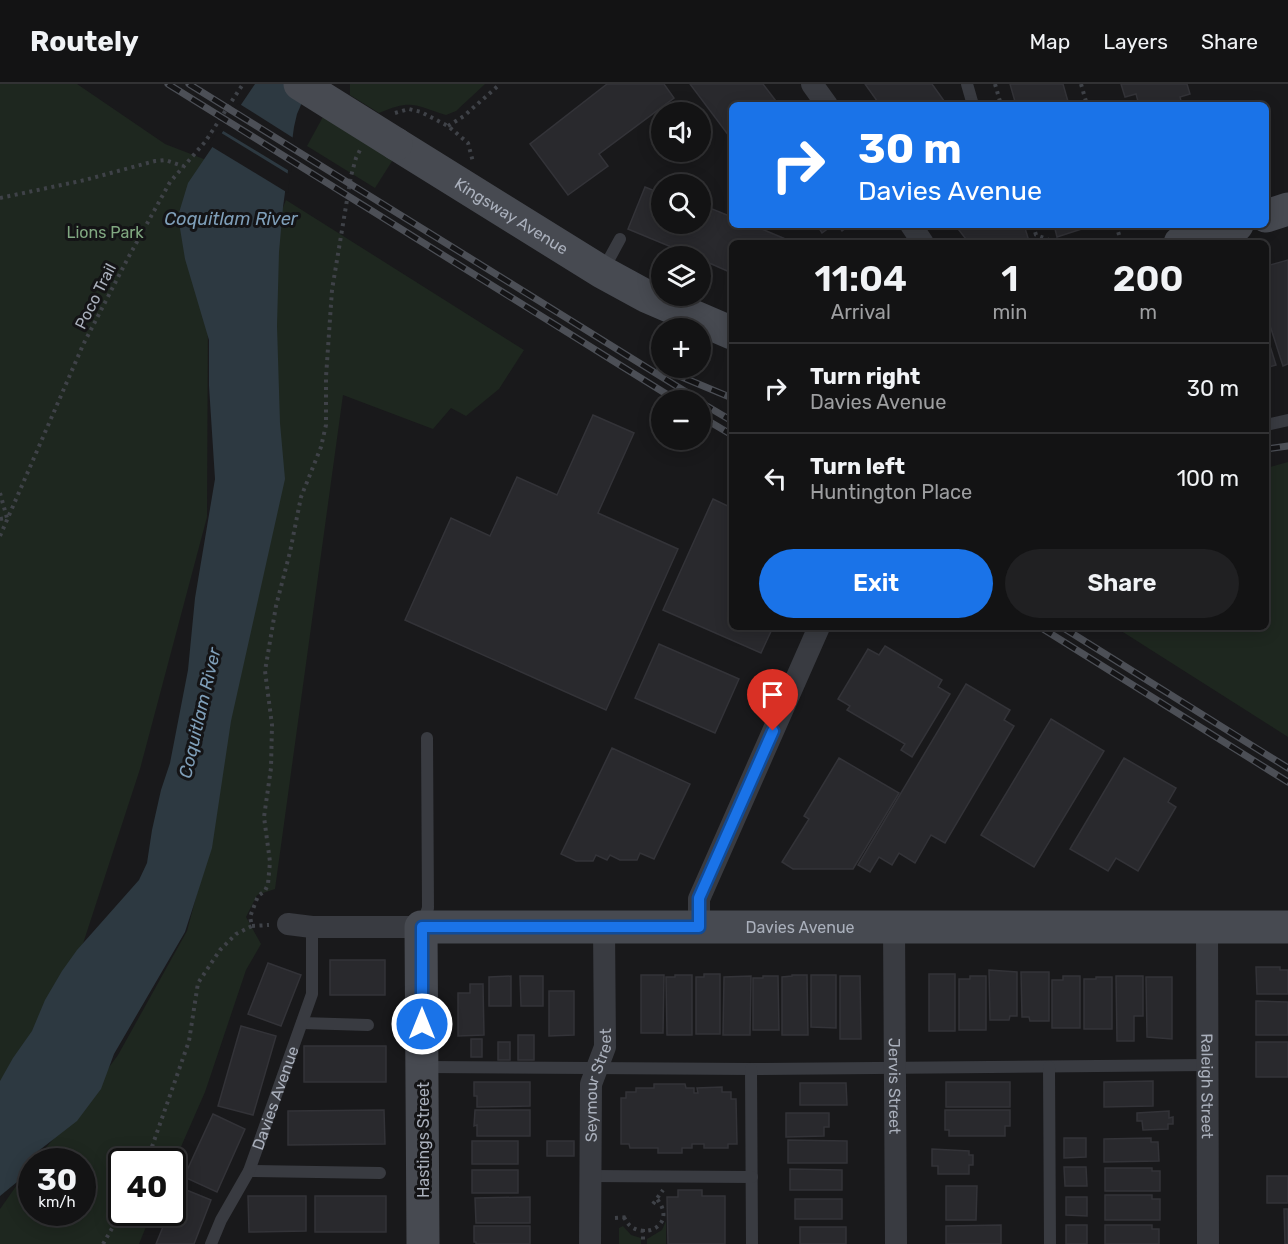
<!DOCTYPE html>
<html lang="en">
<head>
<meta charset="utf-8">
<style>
  :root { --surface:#131314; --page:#202022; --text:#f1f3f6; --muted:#9d9ea0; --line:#323234; --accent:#1a73e8 }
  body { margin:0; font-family:Rubik,sans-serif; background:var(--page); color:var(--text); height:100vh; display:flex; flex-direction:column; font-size:22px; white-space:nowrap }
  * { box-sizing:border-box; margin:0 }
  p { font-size:20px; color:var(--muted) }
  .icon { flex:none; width:33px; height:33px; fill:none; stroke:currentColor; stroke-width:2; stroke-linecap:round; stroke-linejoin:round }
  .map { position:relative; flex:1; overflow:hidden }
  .details { position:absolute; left:729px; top:156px; width:540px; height:390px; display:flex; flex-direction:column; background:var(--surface); border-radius:9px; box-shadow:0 3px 15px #0003,0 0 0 2px var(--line) }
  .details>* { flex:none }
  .banner { position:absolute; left:729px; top:18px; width:540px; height:126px; border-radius:9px; box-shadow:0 3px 15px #0003,0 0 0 2px var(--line); background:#1a73e8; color:#fff; overflow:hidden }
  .tools { position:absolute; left:651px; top:18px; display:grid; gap:12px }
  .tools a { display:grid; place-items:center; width:60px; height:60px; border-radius:50%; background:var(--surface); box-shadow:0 3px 15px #0003,0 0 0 2px var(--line); font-size:30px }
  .speed { position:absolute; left:18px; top:1064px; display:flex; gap:12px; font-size:30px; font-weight:700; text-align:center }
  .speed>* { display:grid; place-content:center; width:78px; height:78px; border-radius:50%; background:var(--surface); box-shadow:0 3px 15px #0003,0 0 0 2px var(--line); line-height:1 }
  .speed small { font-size:15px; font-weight:400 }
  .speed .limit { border:3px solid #111; border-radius:9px; background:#fff; color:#111 }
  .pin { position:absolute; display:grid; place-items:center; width:51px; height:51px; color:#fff; margin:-62px -26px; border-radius:50% 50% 50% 0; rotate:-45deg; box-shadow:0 0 6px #0007 }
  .pin .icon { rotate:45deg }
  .me { position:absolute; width:66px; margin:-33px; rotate:0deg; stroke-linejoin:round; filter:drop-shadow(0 0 4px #0008) }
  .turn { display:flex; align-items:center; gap:21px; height:126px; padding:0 30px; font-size:27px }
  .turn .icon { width:78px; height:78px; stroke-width:2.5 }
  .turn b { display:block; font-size:42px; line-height:51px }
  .eta { display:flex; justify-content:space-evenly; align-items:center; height:102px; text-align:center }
  .eta b { font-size:36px; font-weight:600; line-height:42px }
  .action { display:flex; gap:12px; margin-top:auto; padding:12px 30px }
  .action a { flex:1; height:69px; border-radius:36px; background:var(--accent); color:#fff; font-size:24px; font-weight:600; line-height:69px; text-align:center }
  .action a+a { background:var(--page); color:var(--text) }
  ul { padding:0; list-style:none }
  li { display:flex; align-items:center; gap:18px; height:90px; padding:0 30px; border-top:2px solid var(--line) }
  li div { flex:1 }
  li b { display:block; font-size:22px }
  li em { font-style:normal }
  header { display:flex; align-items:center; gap:36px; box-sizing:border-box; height:84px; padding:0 30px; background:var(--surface); border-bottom:2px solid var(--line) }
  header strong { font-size:28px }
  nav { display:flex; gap:33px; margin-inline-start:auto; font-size:21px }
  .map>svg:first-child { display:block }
</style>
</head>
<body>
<header>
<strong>Routely</strong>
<nav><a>Map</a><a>Layers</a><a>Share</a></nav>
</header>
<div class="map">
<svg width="1288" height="1160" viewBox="0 0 1288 1160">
  <rect width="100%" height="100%" fill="#19191b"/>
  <!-- green -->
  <g fill="#1e271f">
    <path d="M 0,0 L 77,0 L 165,60 L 214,79 L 208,222 L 207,433 L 140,685 L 78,875 L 0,1024 Z"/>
    <path d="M 350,0 L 485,0 L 456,27 L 446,31 C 414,21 412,15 379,29 L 350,11 Z"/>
    <path d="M 324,31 L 394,74 L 375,104 L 307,62 Z"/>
    <path d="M 286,116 L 524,266 L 499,305 L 466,332 L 451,324 L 433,345 L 343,311 L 275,805 L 257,811 L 246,833 L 261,860 L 246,886 L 205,1008 L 173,1081 L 172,1077 L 122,1077 L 122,1128 L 152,1128 L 139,1160 L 0,1160 L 0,1125 L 31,1081 L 32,1128 L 82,1128 L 82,1077 L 35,1077 L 83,1019 L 118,971 L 187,847 L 214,745 L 276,141 Z"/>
    <path d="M 1288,378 L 1288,653 L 1115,543 L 1266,543 L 1266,384 Z"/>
    <path d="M 666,1137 L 666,1160 L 647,1160 L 647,1155 L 662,1146 Z"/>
    <path d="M 623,1142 L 631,1151 L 641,1154 L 641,1160 L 619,1160 L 619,1144 Z"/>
  </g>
  <!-- water -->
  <path fill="#2d3941" d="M 255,0 L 310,0 L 297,30 L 294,43 L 283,123 L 279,168 L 277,242 L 280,339 L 285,395 L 231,637 L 212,764 L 185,848 L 114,970 L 101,1005 L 77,1037 L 37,1068 L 17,1098 L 0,1112 L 0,997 L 13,974 L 32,947 L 45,916 L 62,887 L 77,866 L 139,796 L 147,779 L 152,746 L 161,706 L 170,679 L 188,586 L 195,514 L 215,395 L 209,302 L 209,256 L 185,175 L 178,132 L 188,99 Z"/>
  <!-- pier -->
  <g fill="#19191b">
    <path d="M 238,19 L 295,55 L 291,88 L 220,45 Z"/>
    <path d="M 218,47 L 290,91 L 288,109 L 209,61 Z"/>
  </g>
  <!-- building -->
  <g fill="#29292d" stroke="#333338" stroke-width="1.5">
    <path d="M 607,0 L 664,0 L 674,14 L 599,70 L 608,82 L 568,111 L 530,60 Z"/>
    <path d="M 690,0 L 763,0 L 779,21 L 732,21 L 732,56 Z"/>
    <path d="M 865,0 L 932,0 L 947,21 L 880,21 Z"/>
    <path d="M 1010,0 L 1063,0 L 1069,21 L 1016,21 Z"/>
    <path d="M 1121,0 L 1187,0 L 1190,10 L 1180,13 L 1182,21 L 1139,21 L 1136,10 L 1125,13 Z"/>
    <path d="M 657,102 L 662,103 L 662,140 L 700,140 L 700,120 L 732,133 L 732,141 L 752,141 L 795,159 L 732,159 L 732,189 L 700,175 L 700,172 L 693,172 L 628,145 L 645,103 L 655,107 Z"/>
    <path d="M 817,141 L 833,141 L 822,149 Z"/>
    <path d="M 838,141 L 850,141 L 842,147 Z"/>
    <path d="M 955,141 L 1024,141 L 1029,157 L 1023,159 L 969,159 Z"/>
    <path d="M 1054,141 L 1094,141 L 1057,153 Z"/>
    <path d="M 1288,176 L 1288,280 L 1283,282 L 1266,229 L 1266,182 Z"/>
    <path d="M 1266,249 L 1276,281 L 1266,284 Z"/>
    <path d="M 593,331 L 634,349 L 598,429 L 678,465 L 606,626 L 405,536 L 451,434 L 490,452 L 517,393 L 557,411 Z"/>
    <path d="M 713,415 L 732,424 L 732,543 L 773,543 L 761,569 L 663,526 Z"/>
    <path d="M 659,560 L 739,595 L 715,649 L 635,614 Z"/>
    <path d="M 885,562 L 942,596 L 938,603 L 950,610 L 912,673 L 901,666 L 905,660 L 847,626 L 850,622 L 838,615 L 868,565 L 879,571 Z"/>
    <path d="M 966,600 L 1010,626 L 1004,636 L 1014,642 L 945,759 L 931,751 L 915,779 L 899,769 L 892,781 L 879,773 L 870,788 L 858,781 Z"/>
    <path d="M 1051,635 L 1104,667 L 1034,783 L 981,751 Z"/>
    <path d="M 612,664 L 690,700 L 654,775 L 640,769 L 637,776 L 620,776 L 610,771 L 607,776 L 596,771 L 593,777 L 576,777 L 561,770 Z"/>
    <path d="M 839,674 L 899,709 L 853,785 L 793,785 L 782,778 L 809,735 L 804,732 Z"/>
    <path d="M 1124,674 L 1176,704 L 1168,718 L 1176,723 L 1138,787 L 1116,774 L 1108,787 L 1070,765 Z"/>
    <rect x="330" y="876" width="55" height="35"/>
    <path d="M 268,879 L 301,891 L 281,942 L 248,930 Z"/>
    <path d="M 1256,883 L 1280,883 L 1280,886 L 1288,886 L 1288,910 L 1257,910 Z"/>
    <path d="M 989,886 L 1017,888 L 1017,932 L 1010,932 L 1009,936 L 990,936 Z"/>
    <path d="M 1021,888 L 1049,888 L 1049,937 L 1030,937 L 1029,933 L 1022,933 Z"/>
    <path d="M 704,890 L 720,890 L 720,950 L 696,950 L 696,893 L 704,893 Z"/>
    <rect x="929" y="890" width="26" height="57"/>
    <path d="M 641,891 L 664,891 L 663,949 L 641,949 Z"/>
    <path d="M 675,891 L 692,891 L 692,951 L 667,951 L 666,893 L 675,893 Z"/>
    <path d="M 792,891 L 807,891 L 808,951 L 782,951 L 782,893 L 792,892 Z"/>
    <path d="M 811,891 L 836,891 L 836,944 L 811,943 Z"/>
    <path d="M 511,892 L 511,922 L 489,922 L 489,893 Z"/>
    <path d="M 520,892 L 543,892 L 543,922 L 521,922 Z"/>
    <path d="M 751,892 L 750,951 L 723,951 L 724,893 Z"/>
    <path d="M 763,892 L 778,892 L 779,946 L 753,946 L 753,894 L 763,894 Z"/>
    <path d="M 840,892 L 860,892 L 861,955 L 840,955 Z"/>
    <path d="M 970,892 L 986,892 L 986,946 L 959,946 L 959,895 L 970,895 Z"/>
    <path d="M 1063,892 L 1080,892 L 1080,944 L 1052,944 L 1052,896 L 1063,896 Z"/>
    <path d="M 1116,892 L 1143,892 L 1143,932 L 1134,932 L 1134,957 L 1117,957 Z"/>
    <path d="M 1096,893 L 1112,893 L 1112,945 L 1084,945 L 1084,895 L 1096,895 Z"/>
    <path d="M 1146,893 L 1172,893 L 1172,955 L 1147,953 Z"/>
    <path d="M 470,900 L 483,900 L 484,951 L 458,952 L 458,909 L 470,909 Z"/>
    <path d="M 549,907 L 574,907 L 574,951 L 549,952 Z"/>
    <path d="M 1256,917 L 1288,918 L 1288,951 L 1256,951 Z"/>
    <path d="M 241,942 L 276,952 L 253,1031 L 218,1022 Z"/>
    <rect x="518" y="951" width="16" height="25"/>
    <rect x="471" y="955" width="11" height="18"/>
    <rect x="498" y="958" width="12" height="18"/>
    <rect x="1256" y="958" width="32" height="35"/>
    <rect x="304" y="962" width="82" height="36"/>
    <path d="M 1153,997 L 1153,1022 L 1104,1023 L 1104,998 Z"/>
    <path d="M 474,998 L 530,998 L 530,1022 L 477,1023 L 477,1012 L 474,1012 Z"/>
    <rect x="946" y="998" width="64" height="25"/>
    <path d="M 800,999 L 846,999 L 847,1021 L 800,1021 Z"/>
    <path d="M 654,1000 L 685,1000 L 686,1004 L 694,1004 L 694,1009 L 698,1009 L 697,1004 L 722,1003 L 722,1008 L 731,1008 L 731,1015 L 736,1015 L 737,1060 L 728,1060 L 728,1064 L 704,1064 L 704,1060 L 692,1060 L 692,1064 L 682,1064 L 682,1069 L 658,1069 L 658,1064 L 630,1064 L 629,1060 L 621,1060 L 621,1014 L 626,1014 L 626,1008 L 636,1008 L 636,1004 L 654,1004 Z"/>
    <path d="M 384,1026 L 385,1060 L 288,1061 L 288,1027 Z"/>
    <path d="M 475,1026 L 530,1026 L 530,1052 L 477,1052 L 477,1041 L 474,1042 Z"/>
    <path d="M 945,1026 L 1010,1026 L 1010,1042 L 1005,1042 L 1005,1052 L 949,1052 L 949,1046 L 945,1046 Z"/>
    <path d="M 1169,1027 L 1169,1034 L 1173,1033 L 1173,1040 L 1168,1040 L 1168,1045 L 1143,1046 L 1142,1037 L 1137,1037 L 1137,1029 Z"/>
    <path d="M 786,1029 L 829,1029 L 829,1043 L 824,1043 L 824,1052 L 786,1053 Z"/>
    <path d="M 213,1030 L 245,1045 L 217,1108 L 184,1093 Z"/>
    <path d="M 1064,1054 L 1086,1054 L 1086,1073 L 1064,1074 Z"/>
    <path d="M 1151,1054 L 1151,1058 L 1158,1058 L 1159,1077 L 1104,1078 L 1104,1055 Z"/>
    <path d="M 788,1056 L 847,1057 L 847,1079 L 788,1079 Z"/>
    <rect x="472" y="1057" width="46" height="23"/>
    <rect x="547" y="1057" width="27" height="15"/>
    <path d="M 932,1065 L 969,1067 L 969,1071 L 973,1071 L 973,1081 L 969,1081 L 969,1090 L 938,1090 L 938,1082 L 932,1082 Z"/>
    <path d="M 1064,1083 L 1086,1083 L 1087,1102 L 1065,1102 Z"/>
    <path d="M 1105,1084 L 1152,1084 L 1152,1087 L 1160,1087 L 1160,1107 L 1105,1107 Z"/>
    <path d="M 790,1085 L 842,1086 L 842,1106 L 790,1106 Z"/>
    <rect x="472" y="1086" width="46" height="23"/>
    <rect x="1267" y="1092" width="21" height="27"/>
    <path d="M 946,1102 L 977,1102 L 976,1136 L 946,1136 Z"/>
    <path d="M 179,1103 L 211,1116 L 194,1160 L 156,1160 L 169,1128 L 172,1128 L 172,1119 Z"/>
    <path d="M 678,1106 L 702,1106 L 702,1112 L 725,1112 L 725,1160 L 668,1160 L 667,1113 L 678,1113 Z"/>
    <path d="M 1105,1111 L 1152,1111 L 1152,1115 L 1160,1115 L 1160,1136 L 1105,1136 Z"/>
    <path d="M 248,1112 L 306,1112 L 306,1147 L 249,1148 Z"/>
    <rect x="315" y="1112" width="71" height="36"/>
    <path d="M 530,1113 L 530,1139 L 476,1139 L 475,1114 Z"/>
    <path d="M 1066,1113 L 1087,1113 L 1087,1132 L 1066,1131 Z"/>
    <rect x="795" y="1115" width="47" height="20"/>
    <path d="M 1284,1125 L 1288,1125 L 1288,1160 L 1285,1160 Z"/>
    <path d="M 1001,1141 L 1001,1160 L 946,1160 L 946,1142 Z"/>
    <rect x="1066" y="1141" width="21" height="19"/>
    <path d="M 1105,1141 L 1152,1141 L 1152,1145 L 1159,1145 L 1159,1160 L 1105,1160 Z"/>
    <path d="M 474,1142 L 530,1142 L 530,1160 L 476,1160 L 476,1158 L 474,1158 Z"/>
    <rect x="800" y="1143" width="46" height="17"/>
  </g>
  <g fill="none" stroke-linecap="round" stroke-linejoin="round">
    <!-- path -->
    <g stroke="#3f4248" stroke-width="4" stroke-dasharray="3 4.5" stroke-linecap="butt">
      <path d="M 995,0 L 1001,21"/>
      <path d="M 1081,0 L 1087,21"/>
      <path d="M 395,29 L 409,25 L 421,28 L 448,42 L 468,59 L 473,78"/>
      <path d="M 448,42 L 464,32 L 500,0"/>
      <path d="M 0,114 L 85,96 L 155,77 L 165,76 L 183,82"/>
      <path d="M 1033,141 L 1036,151 L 1057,159"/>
      <path d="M 1116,141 L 1120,154"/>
      <path d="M 0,409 L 7,434 L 0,435"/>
      <path d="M 0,452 L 83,261 L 128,174 L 170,98 L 205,58 L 243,0"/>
      <path d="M 252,842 L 269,841"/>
      <path d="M 147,1077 L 189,957 L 198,899 L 220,866 L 236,850 L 252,842 L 250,833 L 258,812 L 265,807 L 268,800 L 270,778 L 264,733 L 271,684 L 272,641 L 265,587 L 276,522 L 290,468 L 301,413 L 321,363 L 326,341 L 326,293 L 332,206 L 351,92 L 356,74 L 360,66"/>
      <path d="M 653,1120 L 663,1106"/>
      <path d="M 624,1133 C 635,1160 680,1144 657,1115"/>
      <path d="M 615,1134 L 630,1133"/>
      <path d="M 643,1145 L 643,1160"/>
      <path d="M 103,1160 L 122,1127"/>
    </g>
    <!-- lane -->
    <g stroke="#393b41" stroke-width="12">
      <path d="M 967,0 L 973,21"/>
      <path d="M 602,188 L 620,155"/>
      <path d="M 1266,341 L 1288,336"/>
      <path d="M 422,842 L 428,824 L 427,654"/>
      <path d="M 302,939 L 368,941"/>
      <path d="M 423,983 L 751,985 L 1208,981"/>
      <path d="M 1049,983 L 1050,1160"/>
      <path d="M 751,985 L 752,1160"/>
      <path d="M 249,1087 L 380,1089"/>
      <path d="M 590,1092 L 752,1093"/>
      <path id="s1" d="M 211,1160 L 221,1136 L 249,1087 L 312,910 L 312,843"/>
    </g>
    <!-- street -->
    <g stroke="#393b41" stroke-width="22">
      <path d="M 812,0 L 827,21"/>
      <path d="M 911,141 L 923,159"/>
      <path d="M 288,840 L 312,843 L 421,843"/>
      <path d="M 699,843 L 699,815 L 819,543"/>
      <path id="s2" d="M 894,843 L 896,1160"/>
      <path id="s3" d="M 1207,843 L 1208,1160"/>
      <path id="s4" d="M 590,1160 L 591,1000 L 605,963 L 604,843"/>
    </g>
    <!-- secondary -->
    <g stroke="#474a51" stroke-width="33">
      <path id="s5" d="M 396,60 L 602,188 L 646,212 L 732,249"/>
      <path d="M 1266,132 L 1288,125"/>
      <path d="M 1180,159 L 1237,141"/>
      <path id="s6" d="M 423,1160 L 421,843 L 1288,843"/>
    </g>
    <!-- rail casing -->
    <g stroke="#4c4f56" stroke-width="7">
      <g id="rail">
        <path d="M 168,0 L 676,316"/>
        <path d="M 189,0 L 699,316"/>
        <path d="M 660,284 L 732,314"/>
        <path d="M 700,318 L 732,337"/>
        <path d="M 700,332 L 732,351"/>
        <path d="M 1266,365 L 1288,362"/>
        <path d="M 1040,543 L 1288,698"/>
        <path d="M 1062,543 L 1288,684"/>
      </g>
    </g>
    <!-- rail -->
    <use href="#rail" stroke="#141416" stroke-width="4.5" stroke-dasharray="14" stroke-linecap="butt"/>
    <!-- secondary-bridge -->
    <path stroke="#474a51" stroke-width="33" d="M 300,0 L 396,60"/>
  </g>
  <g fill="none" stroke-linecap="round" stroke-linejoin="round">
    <!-- route casing -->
    <g stroke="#114b97" stroke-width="15">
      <path id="route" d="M 422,940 L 422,843 L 699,843 L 699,814 L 773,647"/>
    </g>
    <!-- route -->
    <use href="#route" stroke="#1a73e8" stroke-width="10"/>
  </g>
  <g text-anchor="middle" stroke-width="6" stroke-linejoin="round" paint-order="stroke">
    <!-- street labels -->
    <g font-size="16" fill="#aab0bc" stroke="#141416">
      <text dy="6" stroke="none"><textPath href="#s5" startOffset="136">Kingsway Avenue</textPath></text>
      <text transform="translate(95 212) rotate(-63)" y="6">Poco Trail</text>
      <text dy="6" stroke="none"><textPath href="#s6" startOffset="696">Davies Avenue</textPath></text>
      <text dy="6" stroke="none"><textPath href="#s3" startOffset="159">Raleigh Street</textPath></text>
      <text dy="6" stroke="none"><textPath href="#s4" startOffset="160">Seymour Street</textPath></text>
      <text dy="6" stroke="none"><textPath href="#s2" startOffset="159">Jervis Street</textPath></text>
      <text dy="6" stroke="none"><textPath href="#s1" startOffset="160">Davies Avenue</textPath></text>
      <text transform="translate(423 1056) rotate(-90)" y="6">Hastings Street</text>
    </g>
    <!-- park labels -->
    <g font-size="16" fill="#80a881" stroke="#141416">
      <text x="105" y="154">Lions Park</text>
    </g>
    <!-- water labels -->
    <g font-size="18" font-style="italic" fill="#7f9fb9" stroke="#141416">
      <text x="231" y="141">Coquitlam River</text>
      <text transform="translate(200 629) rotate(-77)" y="6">Coquitlam River</text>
    </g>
  </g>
</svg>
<div class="tools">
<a><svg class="icon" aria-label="sound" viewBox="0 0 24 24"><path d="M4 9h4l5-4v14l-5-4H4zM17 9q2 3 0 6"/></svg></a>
<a><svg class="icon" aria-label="search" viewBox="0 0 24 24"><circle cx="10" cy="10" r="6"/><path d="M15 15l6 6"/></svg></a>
<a><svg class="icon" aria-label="layers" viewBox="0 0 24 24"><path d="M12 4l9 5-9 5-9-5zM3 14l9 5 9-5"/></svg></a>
<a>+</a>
<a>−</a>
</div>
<div class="speed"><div>30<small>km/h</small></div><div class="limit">40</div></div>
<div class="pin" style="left:773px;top:647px;background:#d93025"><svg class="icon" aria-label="arrive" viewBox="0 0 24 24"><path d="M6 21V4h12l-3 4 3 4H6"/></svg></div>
<svg class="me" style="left:422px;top:940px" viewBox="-20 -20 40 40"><circle r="17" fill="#1a73e8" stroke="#fff" stroke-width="3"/><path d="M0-11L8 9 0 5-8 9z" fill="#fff"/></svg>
<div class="banner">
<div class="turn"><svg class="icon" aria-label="right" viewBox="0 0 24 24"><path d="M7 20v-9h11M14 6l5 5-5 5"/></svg><div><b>30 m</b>Davies Avenue</div></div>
</div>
<section class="details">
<div class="eta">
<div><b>11:04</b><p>Arrival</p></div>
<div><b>1</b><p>min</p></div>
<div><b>200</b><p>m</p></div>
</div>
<ul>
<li><svg class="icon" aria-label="right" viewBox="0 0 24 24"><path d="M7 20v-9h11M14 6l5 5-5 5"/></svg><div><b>Turn right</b><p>Davies Avenue</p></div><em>30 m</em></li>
<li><svg class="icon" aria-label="left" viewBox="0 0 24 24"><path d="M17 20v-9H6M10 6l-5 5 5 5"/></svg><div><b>Turn left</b><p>Huntington Place</p></div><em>100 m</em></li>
</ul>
<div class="action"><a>Exit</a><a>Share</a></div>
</section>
</div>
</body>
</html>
